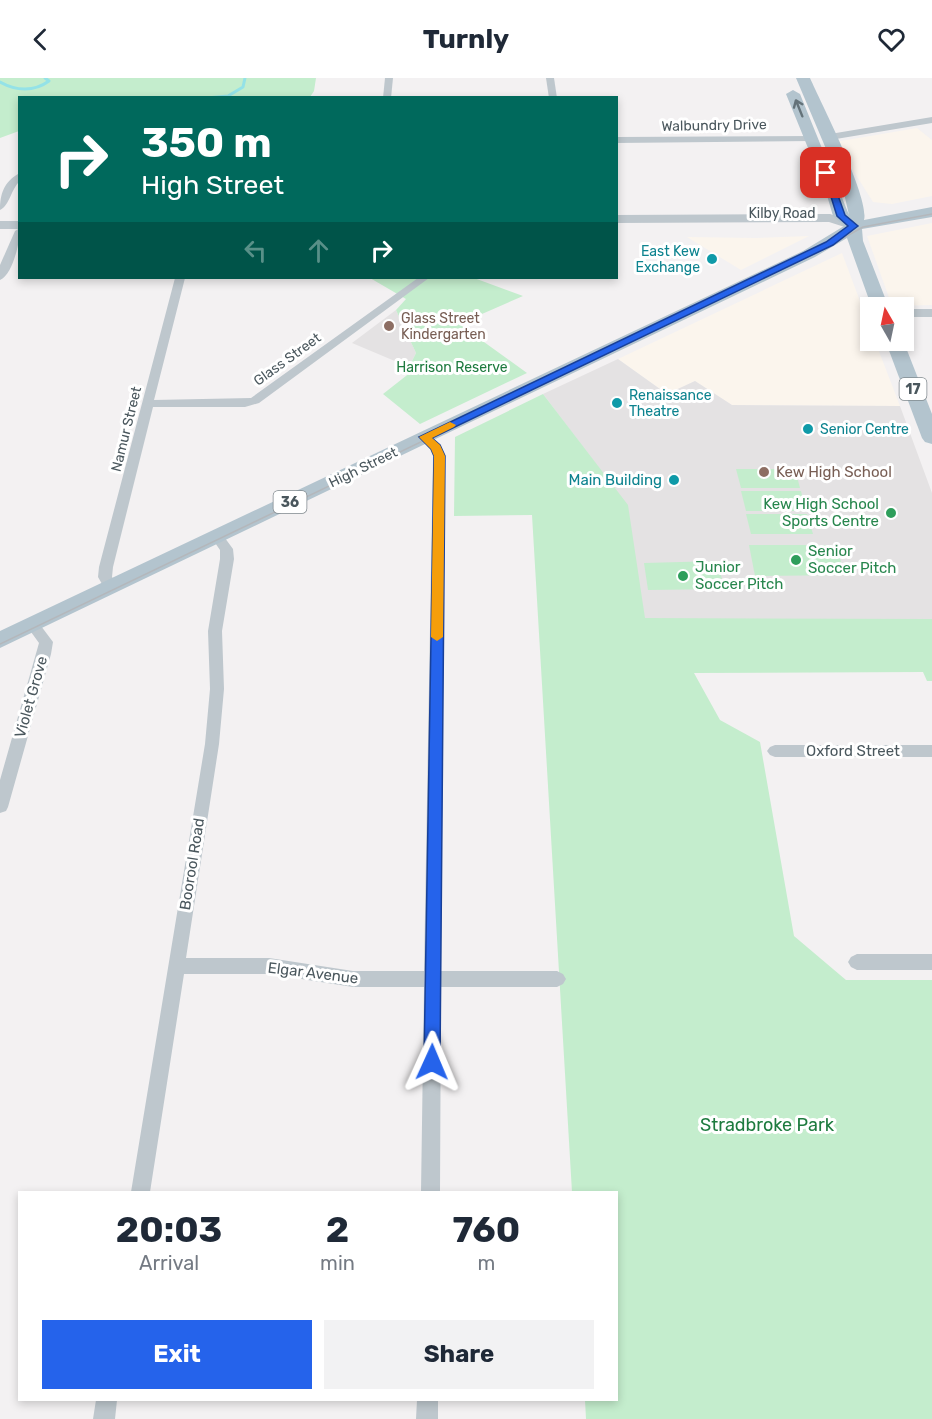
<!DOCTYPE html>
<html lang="en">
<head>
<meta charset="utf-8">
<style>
  :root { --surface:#fff; --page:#f2f2f3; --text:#1f2937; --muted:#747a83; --accent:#2563eb }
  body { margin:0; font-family:Rubik,sans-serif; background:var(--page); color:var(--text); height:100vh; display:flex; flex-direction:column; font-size:22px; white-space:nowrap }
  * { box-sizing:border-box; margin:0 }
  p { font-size:20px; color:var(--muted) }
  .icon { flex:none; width:33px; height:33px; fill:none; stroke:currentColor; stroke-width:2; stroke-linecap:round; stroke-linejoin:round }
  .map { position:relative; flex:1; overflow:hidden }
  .drawer { position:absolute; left:18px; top:1113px; width:600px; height:210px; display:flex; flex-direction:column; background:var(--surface); border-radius:0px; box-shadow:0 3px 9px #0003 }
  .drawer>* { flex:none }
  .guide { position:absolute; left:18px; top:18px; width:600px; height:183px; border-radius:0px; box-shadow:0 3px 9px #0003; background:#00695c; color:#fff; overflow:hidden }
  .needle { width:39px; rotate:351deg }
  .fabs { position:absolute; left:860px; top:219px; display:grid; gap:12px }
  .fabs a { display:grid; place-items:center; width:54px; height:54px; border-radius:0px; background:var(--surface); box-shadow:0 3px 9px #0003; font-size:30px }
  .pin { position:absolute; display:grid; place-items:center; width:51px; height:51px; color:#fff; margin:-26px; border-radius:12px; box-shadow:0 3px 9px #0006 }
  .me { position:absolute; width:66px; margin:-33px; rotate:1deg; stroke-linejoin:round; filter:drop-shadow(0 0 4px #0008) }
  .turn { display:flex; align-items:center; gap:21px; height:126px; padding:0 24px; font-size:27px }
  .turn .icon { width:78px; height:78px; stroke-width:2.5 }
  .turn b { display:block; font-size:42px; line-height:51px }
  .lanes { display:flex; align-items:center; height:57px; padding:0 24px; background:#0003; justify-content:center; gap:30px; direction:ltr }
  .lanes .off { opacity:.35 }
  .eta { display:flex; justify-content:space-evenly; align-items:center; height:102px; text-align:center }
  .eta b { font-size:36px; font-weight:700; line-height:42px }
  .cta { display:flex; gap:12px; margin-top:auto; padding:12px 24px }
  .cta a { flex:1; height:69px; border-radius:0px; background:var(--accent); color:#fff; font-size:24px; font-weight:700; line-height:69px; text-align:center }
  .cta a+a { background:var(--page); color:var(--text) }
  header { display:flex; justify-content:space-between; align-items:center; height:78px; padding:0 24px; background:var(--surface); font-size:27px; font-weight:700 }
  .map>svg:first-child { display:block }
</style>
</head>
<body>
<header><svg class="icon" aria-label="back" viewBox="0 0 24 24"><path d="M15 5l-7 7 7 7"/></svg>Turnly<svg class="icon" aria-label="heart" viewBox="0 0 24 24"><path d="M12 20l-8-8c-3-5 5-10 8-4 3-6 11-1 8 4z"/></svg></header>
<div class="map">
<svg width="932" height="1341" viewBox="0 0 932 1341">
  <rect width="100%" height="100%" fill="#f3f1f2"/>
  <!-- commercial -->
  <g fill="#fbf5ed">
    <path d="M 917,50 L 932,62 L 932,118 L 892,126 L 873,124 L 835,64 Z"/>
    <path d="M 932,145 L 932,227 L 892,228 L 867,158 Z"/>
    <path d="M 809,158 L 741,192 L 687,159 L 756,160 Z"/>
    <path d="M 842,175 L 870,250 L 870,262 L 875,263 L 900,328 L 732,327 L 695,303 L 667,316 L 618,281 Z"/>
  </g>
  <!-- education -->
  <g fill="#e4e2e3">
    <path d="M 396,232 L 416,275 L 409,289 L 352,265 Z"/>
    <path d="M 618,281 L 667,316 L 695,303 L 732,327 L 900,328 L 932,415 L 932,541 L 644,541 L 627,427 L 543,316 Z"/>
  </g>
  <!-- green -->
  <g fill="#c4edcd">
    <path d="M 0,0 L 316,0 L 314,13 L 310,19 L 20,20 L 19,53 L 0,60 Z"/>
    <path d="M 370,200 L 474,200 L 523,218 L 459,246 L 527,295 L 420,346 L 383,316 L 411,294 L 409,289 L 416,275 L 396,232 L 406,221 Z"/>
    <path d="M 543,316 L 628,427 L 645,540 L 932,541 L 932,603 L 927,603 L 923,594 L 694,595 L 720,642 L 760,664 L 794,858 L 846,902 L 932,902 L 932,1341 L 586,1341 L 585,1322 L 616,1322 L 616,1114 L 572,1114 L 532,437 L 454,438 L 455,359 Z"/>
    <path d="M 736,391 L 795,391 L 800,410 L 741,410 Z"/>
    <path d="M 741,413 L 801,413 L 806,433 L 746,433 Z"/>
    <path d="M 746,436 L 807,436 L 813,456 L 751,456 Z"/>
    <path d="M 749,467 L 836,467 L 845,497 L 755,498 Z"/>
    <path d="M 718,483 L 724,511 L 648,512 L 644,485 Z"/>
  </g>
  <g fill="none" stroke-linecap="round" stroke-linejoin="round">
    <!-- stream -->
    <g stroke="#94e2e7" stroke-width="3">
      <path d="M 0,4 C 16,13 34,14 49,3 L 45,0"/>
      <path d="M 207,20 L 228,18 L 243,9 L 245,0"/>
    </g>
    <!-- minor -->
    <g fill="#bec7cd" fill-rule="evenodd">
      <path d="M 385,0 L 393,0 L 391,20 L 383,20 Z"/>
      <path d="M 546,0 L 554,0 L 557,20 L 549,20 Z"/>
      <path d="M 932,39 L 932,45 L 830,62 L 825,59 L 830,56 Z"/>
      <path d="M 814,58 L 816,60 L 811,63 L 616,65 L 616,59 Z"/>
      <path d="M 20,95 L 20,103 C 11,111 10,127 0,132 C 0,116 4,103 20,95 Z"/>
      <path d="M 20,150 C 20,164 13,196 0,202 L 0,187 L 15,153 Z"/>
      <path d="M 175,200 L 185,200 L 154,322 L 251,320 L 418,200 L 429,200 L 259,325 L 245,329 L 153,329 L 113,489 L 112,499 L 118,510 L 111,515 L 106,513 L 98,499 L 99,489 Z"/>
      <path d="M 425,355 L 440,367 L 445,378 L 441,893 L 557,893 L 563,896 L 566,901 L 563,906 L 557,909 L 441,909 L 440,1114 L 421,1114 L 424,909 L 353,909 L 269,896 L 184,896 L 150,1114 L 131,1114 L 205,666 L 210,611 L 208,553 L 220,481 L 220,472 L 211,459 L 212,456 L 222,456 L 233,471 L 234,481 L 222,553 L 224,611 L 219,666 L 186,880 L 269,880 L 353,893 L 424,893 L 433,378 L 430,371 L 419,359 Z"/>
      <path d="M 33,542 L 38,544 L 53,564 L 51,576 L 8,729 L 6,733 L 0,735 L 0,702 L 39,565 L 26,547 Z"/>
      <path d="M 775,667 L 932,667 L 932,679 L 775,679 L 770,677 L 767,673 L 770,669 Z"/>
      <path d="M 857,876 L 932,876 L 932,892 L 857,892 L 851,889 L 848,884 L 851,879 Z"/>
      <path d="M 96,1322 L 117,1322 L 115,1341 L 93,1341 Z"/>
      <path d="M 417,1322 L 438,1322 L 438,1341 L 416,1341 Z"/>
    </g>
    <!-- tertiary -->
    <g fill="#bec7cd" fill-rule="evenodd">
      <path d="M 830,136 L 859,145 L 860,148 L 854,152 L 829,144 L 616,145 L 616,137 Z"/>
      <rect x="0" y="143" width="20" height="8"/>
      <rect x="903" y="231" width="29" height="8"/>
    </g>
    <!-- primary -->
    <g fill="#b3c4ce" fill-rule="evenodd">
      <path d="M 796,0 L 810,0 C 821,25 870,120 864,142 L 932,129 L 932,139 L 862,151 L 863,163 L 889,230 L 872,230 L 847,160 L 815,179 L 0,570 L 0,553 L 803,173 L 844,148 L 833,138 L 826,114 L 786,16 L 793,12 L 800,16 L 849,137 L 843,111 Z"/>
      <path d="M 885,262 L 903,262 L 932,336 L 932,366 L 925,364 L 922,360 Z"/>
    </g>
    <!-- tram -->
    <path stroke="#b4b7bb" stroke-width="1.5" d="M 0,566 L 827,169 L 863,149 L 932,136"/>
  </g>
  <!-- one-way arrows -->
  <defs><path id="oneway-shaft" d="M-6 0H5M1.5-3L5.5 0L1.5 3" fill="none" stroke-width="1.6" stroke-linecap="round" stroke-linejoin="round" transform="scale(1.5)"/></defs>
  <use stroke="#647279" href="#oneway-shaft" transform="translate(799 30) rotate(-112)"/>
  <!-- route -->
  <path fill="#2563eb" stroke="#184099" stroke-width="1.5" d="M 823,93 L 830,95 L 845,137 L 858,148 L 833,167 L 432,360 L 440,367 L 445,378 L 440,984 L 438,989 L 432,991 L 426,989 L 424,984 L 434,378 L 431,371 L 419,359 L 826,164 L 848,148 L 837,138 Z"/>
  <!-- slow -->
  <path fill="#f59e0b" d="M 450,344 L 456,347 L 454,349 L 432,360 L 440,367 L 445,378 L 443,559 L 437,563 L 431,559 L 434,378 L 431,371 L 419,359 Z"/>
  <!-- markers -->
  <g fill="#0f9aa8" stroke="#fff" stroke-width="2">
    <circle cx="712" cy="181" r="6"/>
    <circle cx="617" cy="325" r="6"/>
    <circle cx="808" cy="351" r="6"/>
    <circle cx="674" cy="402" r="6"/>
  </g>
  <g fill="#8d6e63" stroke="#fff" stroke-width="2">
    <circle cx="389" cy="248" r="6"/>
    <circle cx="764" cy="394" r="6"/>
  </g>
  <g fill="#2e9e5b" stroke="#fff" stroke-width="2">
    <circle cx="891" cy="435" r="6"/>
    <circle cx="796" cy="482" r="6"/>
    <circle cx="683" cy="498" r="6"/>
  </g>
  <g text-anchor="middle" stroke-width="6" stroke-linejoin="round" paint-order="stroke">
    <!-- far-street labels -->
    <g font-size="14" fill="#4a575d" stroke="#fff">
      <text transform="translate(714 47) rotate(-1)" y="5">Walbundry Drive</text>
      <text x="782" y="140">Kilby Road</text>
      <text transform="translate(287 281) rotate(-36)" y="5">Glass Street</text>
      <text transform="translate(126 351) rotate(-76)" y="5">Namur Street</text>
      <text transform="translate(363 389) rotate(-26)" y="5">High Street</text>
    </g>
    <!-- far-culture labels -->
    <g font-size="14" fill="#0d838f" stroke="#fff" text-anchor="start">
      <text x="700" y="178" text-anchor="end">East Kew<tspan x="700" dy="16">Exchange</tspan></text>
      <text x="629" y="322">Renaissance<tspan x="629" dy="16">Theatre</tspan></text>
      <text x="820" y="356">Senior Centre</text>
    </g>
    <!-- far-education labels -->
    <g font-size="14" fill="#785e54" stroke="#fff" text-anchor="start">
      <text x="401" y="245">Glass Street<tspan x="401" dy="16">Kindergarten</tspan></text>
    </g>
    <!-- far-park labels -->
    <g font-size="14" fill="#1e7b3f" stroke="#fff">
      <text x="452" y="294">Harrison Reserve</text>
    </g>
    <!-- shield labels -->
    <g fill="#fff" stroke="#80898e" stroke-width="1.5">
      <rect x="899.5" y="300" width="27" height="22" rx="4.5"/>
      <rect x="273.5" y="413" width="33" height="22" rx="4.5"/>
    </g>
    <g font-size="14" font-weight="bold" fill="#4a575d">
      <text x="913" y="316">17</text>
      <text x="290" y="429">36</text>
    </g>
    <!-- education labels -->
    <g font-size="15" fill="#785e54" stroke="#fff" text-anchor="start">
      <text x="776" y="399">Kew High School</text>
    </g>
    <!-- culture labels -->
    <g font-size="15" fill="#0d838f" stroke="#fff" text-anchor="end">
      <text x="662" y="407">Main Building</text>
    </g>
    <!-- leisure labels -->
    <g font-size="15" fill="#27864d" stroke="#fff" text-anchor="start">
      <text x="879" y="431" text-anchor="end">Kew High School<tspan x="879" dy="17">Sports Centre</tspan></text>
      <text x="808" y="478">Senior<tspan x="808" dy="17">Soccer Pitch</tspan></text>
      <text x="695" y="494">Junior<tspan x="695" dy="17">Soccer Pitch</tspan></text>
    </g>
    <!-- street labels -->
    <g font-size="15" fill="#4a575d" stroke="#fff">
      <text transform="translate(31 619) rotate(-74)" y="5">Violet Grove</text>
      <text x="853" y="678">Oxford Street</text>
      <text transform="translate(192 786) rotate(-81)" y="5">Boorool Road</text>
      <text transform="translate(313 895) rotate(7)" y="5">Elgar Avenue</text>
    </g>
    <!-- near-park labels -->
    <g font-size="18" fill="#1e7b3f" stroke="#fff">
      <text x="767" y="1053">Stradbroke Park</text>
    </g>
  </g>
</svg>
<div class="fabs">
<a><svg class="needle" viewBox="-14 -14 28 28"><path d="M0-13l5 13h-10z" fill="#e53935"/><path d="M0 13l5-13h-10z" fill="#747a83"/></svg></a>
</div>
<div class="pin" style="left:826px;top:95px;background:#d93025"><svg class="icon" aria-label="arrive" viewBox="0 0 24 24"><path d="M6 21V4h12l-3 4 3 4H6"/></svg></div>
<svg class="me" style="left:432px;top:984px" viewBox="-20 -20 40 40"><path d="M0-17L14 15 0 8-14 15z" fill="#2563eb" stroke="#fff" stroke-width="4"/></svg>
<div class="guide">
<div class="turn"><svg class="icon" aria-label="right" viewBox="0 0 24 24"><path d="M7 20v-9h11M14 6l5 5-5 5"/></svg><div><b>350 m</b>High Street</div></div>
<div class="lanes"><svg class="icon off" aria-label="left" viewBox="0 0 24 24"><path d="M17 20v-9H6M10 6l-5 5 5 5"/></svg><svg class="icon off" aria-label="ahead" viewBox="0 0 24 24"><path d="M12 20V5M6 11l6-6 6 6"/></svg><svg class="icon" aria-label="right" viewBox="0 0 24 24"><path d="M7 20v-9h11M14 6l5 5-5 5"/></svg></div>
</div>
<section class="drawer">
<div class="eta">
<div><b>20:03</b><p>Arrival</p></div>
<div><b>2</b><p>min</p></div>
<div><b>760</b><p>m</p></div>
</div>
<div class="cta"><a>Exit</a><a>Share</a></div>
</section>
</div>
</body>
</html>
